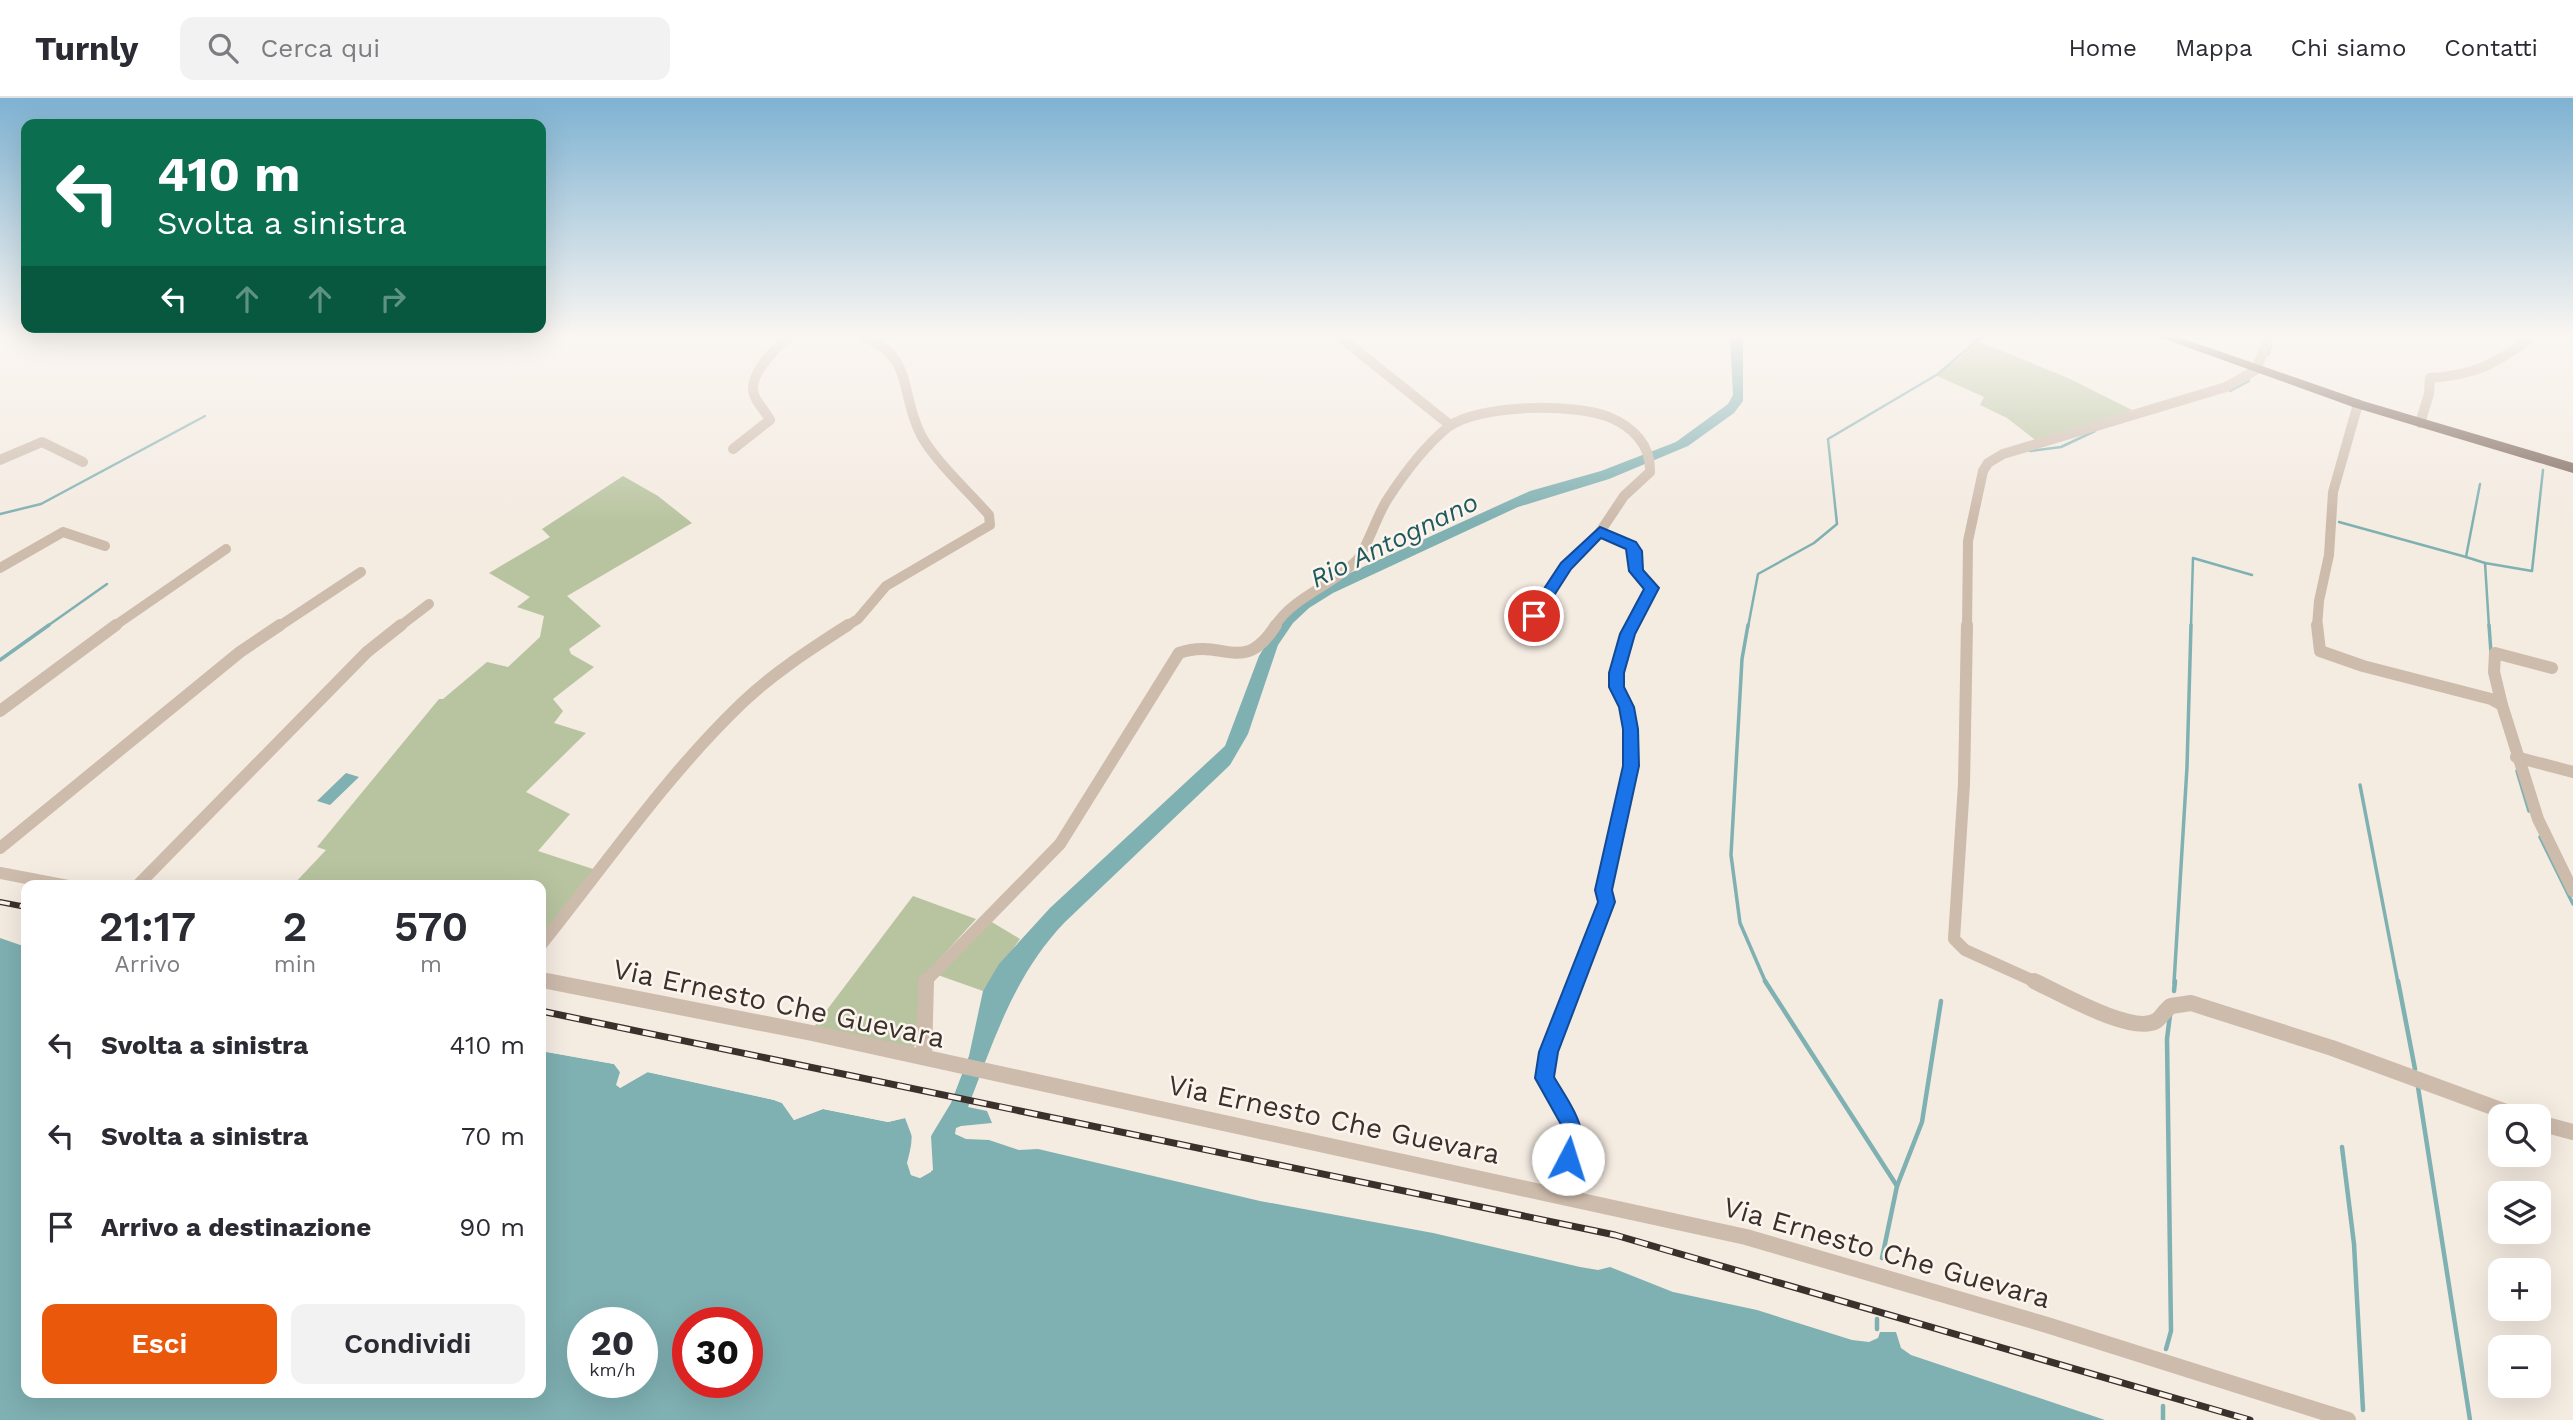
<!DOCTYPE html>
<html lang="it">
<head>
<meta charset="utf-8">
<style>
  :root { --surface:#fff; --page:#f2f2f3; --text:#2b2b33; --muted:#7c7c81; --line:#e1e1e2; --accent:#ea580c }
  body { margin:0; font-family:"Work Sans",sans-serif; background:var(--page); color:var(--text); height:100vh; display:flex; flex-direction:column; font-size:26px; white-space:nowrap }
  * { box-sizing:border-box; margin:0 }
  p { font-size:23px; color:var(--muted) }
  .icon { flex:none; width:38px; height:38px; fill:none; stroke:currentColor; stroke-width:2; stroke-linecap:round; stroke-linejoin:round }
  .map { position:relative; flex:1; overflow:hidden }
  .drawer { position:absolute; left:21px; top:782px; width:525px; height:518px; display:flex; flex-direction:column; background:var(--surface); border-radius:14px; box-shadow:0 7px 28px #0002 }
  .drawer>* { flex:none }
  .top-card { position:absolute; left:21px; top:21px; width:525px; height:214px; border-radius:14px; box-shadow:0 7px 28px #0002; background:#0b6e4f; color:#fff; overflow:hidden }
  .tools { position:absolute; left:2488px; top:1006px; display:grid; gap:14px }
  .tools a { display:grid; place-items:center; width:63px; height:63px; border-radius:14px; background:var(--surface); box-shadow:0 7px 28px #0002; font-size:35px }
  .speed { position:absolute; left:567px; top:1209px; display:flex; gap:14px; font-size:35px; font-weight:700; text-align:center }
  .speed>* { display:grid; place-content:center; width:91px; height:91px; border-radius:50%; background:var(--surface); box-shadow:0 7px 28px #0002; line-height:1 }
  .speed small { font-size:18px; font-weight:400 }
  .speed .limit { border:10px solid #d22; background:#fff; color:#111 }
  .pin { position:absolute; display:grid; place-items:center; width:60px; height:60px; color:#fff; margin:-30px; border:4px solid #fff; border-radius:50%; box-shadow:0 2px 7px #0007 }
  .me { position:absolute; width:77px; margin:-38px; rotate:5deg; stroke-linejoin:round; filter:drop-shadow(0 0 5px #0008) }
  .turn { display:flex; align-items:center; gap:24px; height:147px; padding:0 21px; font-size:32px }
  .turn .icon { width:91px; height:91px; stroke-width:2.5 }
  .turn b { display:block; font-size:49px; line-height:60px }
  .lanes { display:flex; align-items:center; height:66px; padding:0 21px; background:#0003; justify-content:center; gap:35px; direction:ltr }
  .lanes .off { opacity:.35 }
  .eta { display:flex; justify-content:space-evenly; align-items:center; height:119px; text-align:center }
  .eta b { font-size:42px; font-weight:600; line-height:49px }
  .button { display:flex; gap:14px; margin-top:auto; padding:14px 21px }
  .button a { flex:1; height:80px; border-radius:14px; background:var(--accent); color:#fff; font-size:28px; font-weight:600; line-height:80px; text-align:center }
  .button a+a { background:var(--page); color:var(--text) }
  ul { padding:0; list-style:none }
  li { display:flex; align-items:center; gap:21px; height:91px; padding:0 21px }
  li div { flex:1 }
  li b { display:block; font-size:26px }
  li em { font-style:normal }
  header { display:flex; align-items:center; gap:42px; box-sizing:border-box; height:98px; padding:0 35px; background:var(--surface); border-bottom:2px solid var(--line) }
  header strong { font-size:33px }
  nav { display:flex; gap:38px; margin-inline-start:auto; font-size:24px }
  .search { width:490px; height:63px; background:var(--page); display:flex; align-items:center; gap:18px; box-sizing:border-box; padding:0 24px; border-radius:14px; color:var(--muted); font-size:26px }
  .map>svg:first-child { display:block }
</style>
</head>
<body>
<header>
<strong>Turnly</strong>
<div class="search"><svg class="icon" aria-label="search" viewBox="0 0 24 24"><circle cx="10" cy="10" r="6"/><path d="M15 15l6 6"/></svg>Cerca qui</div>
<nav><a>Home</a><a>Mappa</a><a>Chi siamo</a><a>Contatti</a></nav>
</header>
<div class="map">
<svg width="2573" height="1322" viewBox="0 0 2573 1322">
  <rect width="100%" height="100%" fill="#f4ebe1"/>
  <!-- green -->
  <g fill="#b8c4a0">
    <path d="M 1975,242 L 2068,280 L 2132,312 L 2038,344 L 2007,320 L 1980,307 L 1984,299 L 1935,277 L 1960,260 Z"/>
    <path d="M 623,378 L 658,398 L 692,425 L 567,498 L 601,528 L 569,551 L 571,556 L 594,569 L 553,601 L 563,613 L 554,625 L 586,635 L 526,694 L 570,716 L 538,753 L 596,772 L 541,840 L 541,788 L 292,788 L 326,752 L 317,749 L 439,601 L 443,601 L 487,564 L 508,569 L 540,539 L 544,518 L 517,509 L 530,499 L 489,475 L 550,439 L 542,431 Z"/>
    <path d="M 913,798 L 976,821 L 926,876 L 917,946 L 912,950 L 814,929 Z"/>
    <path d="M 990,823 L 1020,841 L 983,893 L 935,876 Z"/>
  </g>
  <!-- water -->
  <g fill="#7fb0b2" fill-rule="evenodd">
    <path d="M 1730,239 L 1742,239 L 1743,245 L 1743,303 L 1734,315 L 1688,348 L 1609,381 L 1518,409 L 1333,495 L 1309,510 L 1293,525 L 1278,547 L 1248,636 L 1230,667 L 1065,824 C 1014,877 994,942 968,1009 L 987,1013 L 992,1025 L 961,1028 L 956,1030 L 955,1036 L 966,1041 L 989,1042 L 1019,1052 L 1038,1051 L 1260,1103 L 1433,1135 L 1580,1169 L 1598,1172 L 1610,1169 L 1673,1194 L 1757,1212 L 1852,1242 L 1869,1244 L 1878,1240 L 1880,1234 L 1896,1234 L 1901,1250 L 1911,1257 L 2105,1322 L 0,1322 L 0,840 L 26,849 L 26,1295 L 541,1295 L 541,953 L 614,966 L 620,974 L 620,990 L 647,974 L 774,1002 L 782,1005 L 794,1022 L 823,1011 L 888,1024 L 905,1020 C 920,1038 904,1056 911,1077 L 920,1080 L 931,1074 L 931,1038 L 951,1005 L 969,958 L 983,893 L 999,866 L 1050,810 L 1225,648 L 1259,558 L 1285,516 L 1350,475 L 1530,393 L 1601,373 L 1676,344 L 1728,306 L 1733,297 ZM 583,1225 L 642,1225 L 642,1284 L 583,1284 ZM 688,1225 L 747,1225 L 747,1284 L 688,1284 Z"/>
    <path d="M 346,675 L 359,679 L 330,707 L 317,703 Z"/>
  </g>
  <!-- pier -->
  <path fill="#f4ebe1" d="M 541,949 L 615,963 L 623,973 L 621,986 L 648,970 L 776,998 L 784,1002 L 795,1018 L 823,1007 L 888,1021 L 906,1017 L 913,1025 L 916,1041 L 910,1065 L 913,1074 L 920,1077 L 929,1071 L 928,1037 L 943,1010 L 931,1038 L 933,1072 L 920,1080 L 911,1077 L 907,1065 L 913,1041 L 905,1020 L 888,1024 L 823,1011 L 794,1022 L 782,1005 L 774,1002 L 648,974 L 620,990 L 616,987 L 620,974 L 614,966 L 541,953 Z"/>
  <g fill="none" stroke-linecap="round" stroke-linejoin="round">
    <!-- stream-far2 -->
    <g stroke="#7fb0b2" stroke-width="2.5">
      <path d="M 2268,257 L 2271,248"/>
      <path d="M 2230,293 L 2249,283"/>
      <path d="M 2030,353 L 2061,349 L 2095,333"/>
      <path d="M 2480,386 L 2466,459 L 2485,465"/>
      <path d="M 0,416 L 41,406 L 205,318"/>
      <path d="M 2339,424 L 2466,459"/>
      <path d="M 46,529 L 107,486"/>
      <path d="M 1748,529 L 1758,476 L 1814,445 L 1837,426 L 1828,341 L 1938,276 L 1981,239"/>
      <path d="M 2191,529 L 2193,460 L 2252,477"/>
      <path d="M 2489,529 L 2485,465 L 2532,473 L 2543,372"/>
    </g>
    <!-- stream-far1 -->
    <g stroke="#7fb0b2" stroke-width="3.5">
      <path d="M 1748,527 L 1742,561 L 1731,757 L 1740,825 L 1766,885"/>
      <path d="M 2489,527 L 2491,555"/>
      <path d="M 0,562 L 49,527"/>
      <path d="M 2517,673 L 2529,713"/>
      <path d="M 2360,687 L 2398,885"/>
      <path d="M 2540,739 L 2573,806"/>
      <path d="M 2174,885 L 2187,669 L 2191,527"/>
    </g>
    <!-- stream -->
    <g stroke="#7fb0b2" stroke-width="4.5">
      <path d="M 1765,883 L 1897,1088"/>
      <path d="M 2398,883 L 2415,971"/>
      <path d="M 2174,893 L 2175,883"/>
      <path d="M 2418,989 L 2470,1322"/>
      <path d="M 2342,1049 L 2354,1146 L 2363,1312"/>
      <path d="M 1882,1160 L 1897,1088 L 1922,1024 L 1941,903"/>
      <path d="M 1877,1221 L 1877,1231"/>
      <path d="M 2166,1251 L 2171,1233 L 2167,941 L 2170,917"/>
      <path d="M 2163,1308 L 2163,1322"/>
    </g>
    <!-- minor-far2 -->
    <g stroke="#cdbbac" stroke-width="10">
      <path d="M 1340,239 L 1450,327"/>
      <path d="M 2420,325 L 2429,296 L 2430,280 C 2476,277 2495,266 2532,239"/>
      <path d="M 733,351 L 770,322 C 766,314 758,306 755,299 C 745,279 776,250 789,239"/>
      <path d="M 0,362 L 42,344 L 83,364"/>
      <path d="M 1600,434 C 1626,445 1634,442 1636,473 L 1652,490 L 1631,529"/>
      <path d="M 0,470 L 63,434 L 105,448"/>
      <path d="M 113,529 L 226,451"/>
      <path d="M 278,529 L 361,474"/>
      <path d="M 399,529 L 429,506"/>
      <path d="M 845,529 L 858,521 L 886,488 L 990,427 L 989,417 C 970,395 934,362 921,337 C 899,295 915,259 864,239"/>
      <path d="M 1274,529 C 1295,497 1331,489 1356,463 C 1365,455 1377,417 1387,402 C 1403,377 1425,348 1448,329 C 1478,306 1576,305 1609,319 C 1633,329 1651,347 1650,374 L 1624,398 L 1600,434 L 1566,468 L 1534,518"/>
      <path d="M 1967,529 L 1968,443 L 1983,373 L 1988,365 L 2003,356 L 2226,289 L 2256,272 L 2269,239"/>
      <path d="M 2317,529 L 2319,503 L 2329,457 L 2333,394 L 2358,306"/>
    </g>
    <!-- minor-far1 -->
    <g stroke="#cdbbac" stroke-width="12">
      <path d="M 1967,527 L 1964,686 L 1954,841 L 1965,852 L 2038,885"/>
      <path d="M 2317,527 L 2320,553 L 2363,568 L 2491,601 L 2502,607 L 2494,574 L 2495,555 L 2552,570"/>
      <path d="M 2502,607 L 2538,721 L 2573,793"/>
      <path d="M 0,613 L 116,527"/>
      <path d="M 2516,659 L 2573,674"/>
      <path d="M 0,750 L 240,554 L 280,527"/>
      <path d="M 0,775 L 68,788"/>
      <path d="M 137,788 L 367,554 L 401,527"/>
      <path d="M 541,847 C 606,766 666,678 741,606 C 773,575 811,551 848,527"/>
      <path d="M 541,882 L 556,885"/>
      <path d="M 924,885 L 1060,746 L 1179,555 C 1224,539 1243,579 1276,527"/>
      <path d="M 1575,885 L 1606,804 L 1603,792 L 1631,668 L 1630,631 L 1626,609 L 1616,589 L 1616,575 L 1632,527"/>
    </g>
    <!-- minor -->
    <g stroke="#cdbbac" stroke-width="16">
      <path d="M 547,883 L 812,935 L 1746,1139 L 2047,1227 L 2348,1322"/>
      <path d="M 2034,883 C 2058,894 2132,937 2156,923 C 2161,920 2165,912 2171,908 L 2191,905 L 2332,950 L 2517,1018"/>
      <path d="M 924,959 L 926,883"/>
      <path d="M 2539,1025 L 2573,1034"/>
      <path d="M 1559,1097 L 1573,1043 L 1573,1029 L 1544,980 L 1549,954 L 1576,883"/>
    </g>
    <!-- primary -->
    <path fill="#7d675c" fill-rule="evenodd" d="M 2159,239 L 2178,239 L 2363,303 L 2573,365 L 2573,375 L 2353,309 Z"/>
    <!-- rail-far1 casing -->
    <g stroke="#3b302b" stroke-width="6">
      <path id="rail-far1" d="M 0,804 L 26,809"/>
    </g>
    <!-- rail casing -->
    <g stroke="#3b302b" stroke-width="7">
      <path id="rail" d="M 541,913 L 1615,1137 L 2250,1322"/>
    </g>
    <!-- rail-far1 -->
    <use href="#rail-far1" stroke="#fbf5ee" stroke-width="3.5" stroke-dasharray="10" stroke-linecap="butt"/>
    <!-- rail -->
    <use href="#rail" stroke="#fbf5ee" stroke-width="4.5" stroke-dasharray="13" stroke-linecap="butt"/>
  </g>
  <!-- sky -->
  <linearGradient id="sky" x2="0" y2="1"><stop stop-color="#7eb2d2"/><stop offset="0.56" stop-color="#faf6f2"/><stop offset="1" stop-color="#faf6f2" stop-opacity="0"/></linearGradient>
  <rect width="2573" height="424" fill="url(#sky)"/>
  <!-- route -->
  <path fill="#1a73e8" stroke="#114b97" stroke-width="2" d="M 1600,429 L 1636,444 L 1642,453 L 1643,472 L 1659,490 L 1635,536 L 1624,575 L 1624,589 L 1634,609 L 1638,631 L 1639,668 L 1612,792 L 1615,804 L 1558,954 L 1554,979 C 1572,1010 1592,1030 1575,1067 L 1568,1070 L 1561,1067 L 1558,1061 L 1563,1030 L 1535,980 L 1539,954 L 1598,804 L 1595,792 L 1623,668 L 1623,631 L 1619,609 L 1609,589 L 1609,575 L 1620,536 L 1644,491 L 1629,473 L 1626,451 L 1601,440 L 1571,471 L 1539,521 L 1534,523 L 1526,518 L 1561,465 Z"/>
  <g text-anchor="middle" stroke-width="5" stroke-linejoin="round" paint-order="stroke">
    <!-- water labels -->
    <g font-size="26" font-style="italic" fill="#1f5a5e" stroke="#fbf5ee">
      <text transform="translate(1394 442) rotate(-26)" y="9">Rio Antognano</text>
    </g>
    <!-- near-street labels -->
    <g font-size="28" fill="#3b302b" stroke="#fbf5ee">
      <text transform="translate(779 905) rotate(12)" y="10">Via Ernesto Che Guevara</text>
      <text transform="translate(1334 1021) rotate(12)" y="10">Via Ernesto Che Guevara</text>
      <text transform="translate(1887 1154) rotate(16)" y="10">Via Ernesto Che Guevara</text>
    </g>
  </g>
</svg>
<div class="tools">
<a><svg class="icon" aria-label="search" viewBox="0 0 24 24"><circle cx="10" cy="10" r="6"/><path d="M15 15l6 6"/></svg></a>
<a><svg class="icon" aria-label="layers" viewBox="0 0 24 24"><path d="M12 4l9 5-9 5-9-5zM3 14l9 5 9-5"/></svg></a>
<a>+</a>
<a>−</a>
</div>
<div class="speed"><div>20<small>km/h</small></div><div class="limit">30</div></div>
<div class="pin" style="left:1534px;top:518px;background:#d93025"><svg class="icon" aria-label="arrive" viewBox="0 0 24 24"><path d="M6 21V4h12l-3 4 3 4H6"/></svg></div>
<svg class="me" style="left:1568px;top:1061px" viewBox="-20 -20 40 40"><circle r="19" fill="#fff"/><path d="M0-13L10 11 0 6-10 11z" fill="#1a73e8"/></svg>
<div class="top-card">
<div class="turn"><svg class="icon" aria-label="left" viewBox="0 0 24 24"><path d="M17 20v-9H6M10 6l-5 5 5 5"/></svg><div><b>410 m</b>Svolta a sinistra</div></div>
<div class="lanes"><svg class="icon" aria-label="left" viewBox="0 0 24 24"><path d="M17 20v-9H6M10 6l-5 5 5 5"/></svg><svg class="icon off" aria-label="ahead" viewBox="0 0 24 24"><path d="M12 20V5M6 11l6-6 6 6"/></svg><svg class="icon off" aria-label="ahead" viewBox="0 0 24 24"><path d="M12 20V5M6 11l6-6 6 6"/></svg><svg class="icon off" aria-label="right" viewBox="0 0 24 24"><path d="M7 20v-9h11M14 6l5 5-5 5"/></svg></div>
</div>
<section class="drawer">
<div class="eta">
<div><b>21:17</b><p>Arrivo</p></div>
<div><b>2</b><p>min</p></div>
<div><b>570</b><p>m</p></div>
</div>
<ul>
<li><svg class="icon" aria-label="left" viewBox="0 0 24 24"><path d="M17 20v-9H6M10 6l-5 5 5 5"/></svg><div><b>Svolta a sinistra</b></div><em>410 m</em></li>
<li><svg class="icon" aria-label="left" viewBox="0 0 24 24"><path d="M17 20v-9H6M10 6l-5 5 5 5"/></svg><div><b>Svolta a sinistra</b></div><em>70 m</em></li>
<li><svg class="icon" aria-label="arrive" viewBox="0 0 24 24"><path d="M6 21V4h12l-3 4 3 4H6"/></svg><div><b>Arrivo a destinazione</b></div><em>90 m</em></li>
</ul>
<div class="button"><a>Esci</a><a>Condividi</a></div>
</section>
</div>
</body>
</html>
